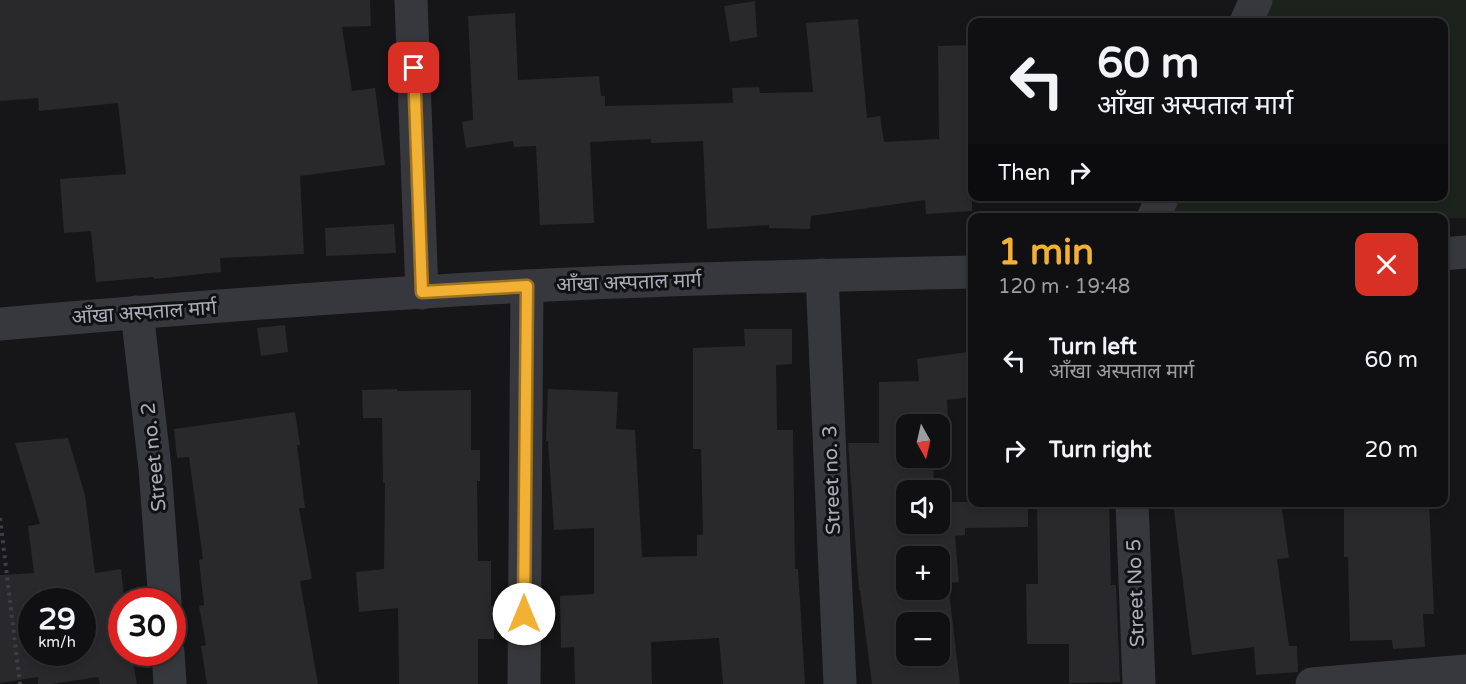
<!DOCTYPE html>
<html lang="en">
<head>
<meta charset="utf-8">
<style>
  :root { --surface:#101012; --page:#1e1e20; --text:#f1f3f6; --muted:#9c9d9f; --line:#303032; --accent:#f2b134 }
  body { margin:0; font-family:"Varela Round","Noto Sans Devanagari",sans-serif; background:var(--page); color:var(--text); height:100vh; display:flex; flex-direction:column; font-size:22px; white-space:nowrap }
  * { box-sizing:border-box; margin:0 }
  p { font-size:20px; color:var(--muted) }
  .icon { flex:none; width:33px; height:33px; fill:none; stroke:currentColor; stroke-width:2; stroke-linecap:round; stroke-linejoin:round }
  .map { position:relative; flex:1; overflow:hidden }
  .panel { position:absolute; left:968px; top:213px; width:480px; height:294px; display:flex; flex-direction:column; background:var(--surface); border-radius:12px; box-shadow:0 3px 9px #0003,0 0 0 2px var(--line) }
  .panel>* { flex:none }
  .banner { position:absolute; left:968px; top:18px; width:480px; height:183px; border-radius:12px; box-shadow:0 3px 9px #0003,0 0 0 2px var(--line); background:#101012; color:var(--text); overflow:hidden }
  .needle { width:39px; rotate:172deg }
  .controls { position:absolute; left:896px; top:414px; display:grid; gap:12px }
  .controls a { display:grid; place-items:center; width:54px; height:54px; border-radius:12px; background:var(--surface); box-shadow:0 3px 9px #0003,0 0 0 2px var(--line); font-size:30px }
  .speed { position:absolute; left:18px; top:588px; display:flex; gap:12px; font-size:30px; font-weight:700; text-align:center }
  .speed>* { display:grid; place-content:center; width:78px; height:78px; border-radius:50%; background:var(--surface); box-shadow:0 3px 9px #0003,0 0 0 2px var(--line); line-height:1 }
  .speed small { font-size:15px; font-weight:400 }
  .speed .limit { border:9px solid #d22; background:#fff; color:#111 }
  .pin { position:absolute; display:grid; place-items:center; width:51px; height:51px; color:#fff; margin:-26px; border-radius:12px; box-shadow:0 3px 9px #0006 }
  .me { position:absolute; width:66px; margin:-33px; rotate:0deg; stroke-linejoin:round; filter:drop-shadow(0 0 4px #0008) }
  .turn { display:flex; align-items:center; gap:21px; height:126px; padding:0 30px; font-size:27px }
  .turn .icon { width:78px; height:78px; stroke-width:2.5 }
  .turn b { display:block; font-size:42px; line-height:51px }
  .then { display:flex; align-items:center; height:57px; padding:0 30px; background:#0003; gap:12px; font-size:22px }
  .round { display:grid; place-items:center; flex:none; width:63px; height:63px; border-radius:12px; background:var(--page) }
  .head { display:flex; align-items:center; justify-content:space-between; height:102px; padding:0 30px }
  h1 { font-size:36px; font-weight:800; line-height:45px; color:var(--accent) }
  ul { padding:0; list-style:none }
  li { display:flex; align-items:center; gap:18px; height:90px; padding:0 30px }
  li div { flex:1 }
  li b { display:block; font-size:22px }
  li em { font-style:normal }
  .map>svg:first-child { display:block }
</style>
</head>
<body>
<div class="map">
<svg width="1466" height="684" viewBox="0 0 1466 684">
  <rect width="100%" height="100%" fill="#161618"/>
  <!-- green -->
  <path fill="#1c231d" d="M 1267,0 L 1466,0 L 1466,218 L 1161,218 L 1172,197 L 1443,196 L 1443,22 L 1256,22 Z"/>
  <!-- building -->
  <g fill="#29292c" fill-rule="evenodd">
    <path d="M 0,0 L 370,0 L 371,26 L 342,27 L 352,91 L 375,88 L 385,165 L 300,176 L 304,254 L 220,258 L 221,272 L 154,279 L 153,277 L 96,282 L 91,231 L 64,233 L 60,179 L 126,174 L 118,103 L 39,111 L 38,98 L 0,101 Z"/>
    <path d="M 755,1 L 757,37 L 730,42 L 724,6 Z"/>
    <path d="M 515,13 L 518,80 L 599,76 L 601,96 L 605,96 L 605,106 L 733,103 L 732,88 L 759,87 L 760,93 L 813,92 L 806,23 L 858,19 L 867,118 L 880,116 L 884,142 L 939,139 L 938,46 L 972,45 L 972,211 L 926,214 L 925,200 L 811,216 L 810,229 L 769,228 L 769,225 L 707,229 L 703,141 L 651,143 L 651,139 L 590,142 L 594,223 L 540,225 L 536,146 L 514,147 L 513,141 L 466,148 L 462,122 L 473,120 L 468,16 Z"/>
    <path d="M 394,224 L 396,253 L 326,256 L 325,228 Z"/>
    <path d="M 285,325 L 288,352 L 261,356 L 257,328 Z"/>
    <path d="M 744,329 L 792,329 L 792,364 L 776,365 L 777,430 L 793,430 L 795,569 L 798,569 L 805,684 L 723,684 L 719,638 L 651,642 L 652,684 L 575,684 L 574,647 L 561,648 L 560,596 L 594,594 L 594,528 L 554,530 L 548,441 L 546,441 L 548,389 L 618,392 L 616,429 L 635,430 L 642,557 L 697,556 L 697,535 L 703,535 L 701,449 L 693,449 L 693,348 L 745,346 Z"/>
    <path d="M 968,352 L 972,397 L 947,400 L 949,434 L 939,435 L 939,424 L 906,424 L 906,458 L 932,458 L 935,490 L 906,490 L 906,524 L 939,524 L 939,502 L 1028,502 L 1028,527 L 965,528 L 965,535 L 955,536 L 959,582 L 948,583 L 960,684 L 872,684 L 860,590 L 859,590 L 848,443 L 879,443 L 879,382 L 919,381 L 917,359 ZM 906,556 L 939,556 L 939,590 L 906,590 ZM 906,622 L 939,622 L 939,656 L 906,656 Z"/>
    <path d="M 397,389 L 397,391 L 471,390 L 471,450 L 480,450 L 480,481 L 477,481 L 478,561 L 491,561 L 491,606 L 494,606 L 494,639 L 478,639 L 478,684 L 399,684 L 398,608 L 359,612 L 356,572 L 384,569 L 385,483 L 383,483 L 382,418 L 363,418 L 362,390 Z"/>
    <path d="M 295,412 L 300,445 L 297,445 L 305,508 L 299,508 L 312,579 L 300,581 L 318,684 L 207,684 L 201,646 L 206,645 L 199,606 L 204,605 L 199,560 L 203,559 L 189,457 L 177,458 L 174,429 Z"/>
    <path d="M 68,438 L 85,495 L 95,573 L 121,569 L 124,597 L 122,597 L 122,652 L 131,652 L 137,684 L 100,684 L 98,677 L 51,684 L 38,684 L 38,677 L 0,683 L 0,575 L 34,573 L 28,526 L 40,524 L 15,443 ZM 32,602 L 82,602 L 82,652 L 32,652 Z"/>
    <path d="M 1037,502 L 1109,502 L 1111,585 L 1116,585 L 1120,682 L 1069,683 L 1069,644 L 1027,644 L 1026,584 L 1038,584 Z"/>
    <path d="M 1173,502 L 1281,502 L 1289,558 L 1277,559 L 1289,646 L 1297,646 L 1298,672 L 1256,675 L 1254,647 L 1192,655 Z"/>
    <path d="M 1344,502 L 1429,502 L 1434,614 L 1423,614 L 1425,647 L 1393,649 L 1392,640 L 1350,641 L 1348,557 L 1344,557 Z"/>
  </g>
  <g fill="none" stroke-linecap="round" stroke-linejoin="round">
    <!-- path -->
    <path stroke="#3d3f44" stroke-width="4" stroke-dasharray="3 4.5" stroke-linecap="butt" d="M 0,518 L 20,684"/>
    <!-- street -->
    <g stroke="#37383d" stroke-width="33">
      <path d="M 411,0 L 422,293"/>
      <path d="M 1246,22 L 1256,0"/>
      <path d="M 1153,218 L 1163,196"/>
      <path d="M 1443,254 L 1466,252"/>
      <path d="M 822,275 L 840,684"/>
      <path d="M 137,312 L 155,468 L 165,602"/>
      <path d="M 0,324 C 175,309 351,295 527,286 C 675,279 824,275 972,272"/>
      <path d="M 1132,502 L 1139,684"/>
      <path d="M 168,652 L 170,684"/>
      <path d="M 524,684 L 527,286"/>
      <path d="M 1312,684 L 1466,671"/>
    </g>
  </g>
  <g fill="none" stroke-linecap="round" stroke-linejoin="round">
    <!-- route casing -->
    <g stroke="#9d7322" stroke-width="15">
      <path id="route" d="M 414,68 L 422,292 L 527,286 L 524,614"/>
    </g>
    <!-- route -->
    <use href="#route" stroke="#f2b134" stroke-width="10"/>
  </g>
  <g text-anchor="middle" stroke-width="6" stroke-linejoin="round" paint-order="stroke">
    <!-- street labels -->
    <g font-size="20" fill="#a8adb8" stroke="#111113">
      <text transform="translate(629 282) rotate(-2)" y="7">आँखा अस्पताल मार्ग</text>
      <text transform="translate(144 312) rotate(-4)" y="7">आँखा अस्पताल मार्ग</text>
      <text transform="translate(153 457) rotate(-96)" y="7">Street no. 2</text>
      <text transform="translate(831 480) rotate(-92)" y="7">Street no. 3</text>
      <text transform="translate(1135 593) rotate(-92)" y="7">Street No 5</text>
    </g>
  </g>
</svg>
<div class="controls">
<a><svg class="needle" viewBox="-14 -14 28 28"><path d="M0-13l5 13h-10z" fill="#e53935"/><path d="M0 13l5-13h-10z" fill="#9c9d9f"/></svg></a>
<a><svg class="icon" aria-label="sound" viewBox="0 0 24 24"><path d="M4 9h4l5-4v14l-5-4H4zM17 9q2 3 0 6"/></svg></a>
<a>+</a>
<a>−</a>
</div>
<div class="speed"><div>29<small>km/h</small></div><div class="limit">30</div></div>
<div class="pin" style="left:414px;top:68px;background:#d93025"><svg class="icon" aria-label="arrive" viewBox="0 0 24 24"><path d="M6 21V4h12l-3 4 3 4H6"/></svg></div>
<svg class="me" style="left:524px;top:614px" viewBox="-20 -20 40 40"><circle r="19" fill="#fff"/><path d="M0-13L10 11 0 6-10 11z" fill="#f2b134"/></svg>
<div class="banner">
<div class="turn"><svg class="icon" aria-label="left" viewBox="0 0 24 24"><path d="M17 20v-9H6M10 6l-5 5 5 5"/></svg><div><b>60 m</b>आँखा अस्पताल मार्ग</div></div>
<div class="then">Then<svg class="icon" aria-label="right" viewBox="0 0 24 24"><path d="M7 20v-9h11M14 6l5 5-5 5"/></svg></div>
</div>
<section class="panel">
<div class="head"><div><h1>1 min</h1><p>120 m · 19:48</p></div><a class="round" style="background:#d93025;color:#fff"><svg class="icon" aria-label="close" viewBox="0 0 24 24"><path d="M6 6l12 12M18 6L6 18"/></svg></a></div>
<ul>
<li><svg class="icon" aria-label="left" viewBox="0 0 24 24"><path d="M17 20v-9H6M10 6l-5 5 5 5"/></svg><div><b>Turn left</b><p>आँखा अस्पताल मार्ग</p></div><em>60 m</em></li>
<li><svg class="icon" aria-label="right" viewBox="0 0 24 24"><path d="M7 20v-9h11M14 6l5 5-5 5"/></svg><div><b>Turn right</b></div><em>20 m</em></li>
</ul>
</section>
</div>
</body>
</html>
